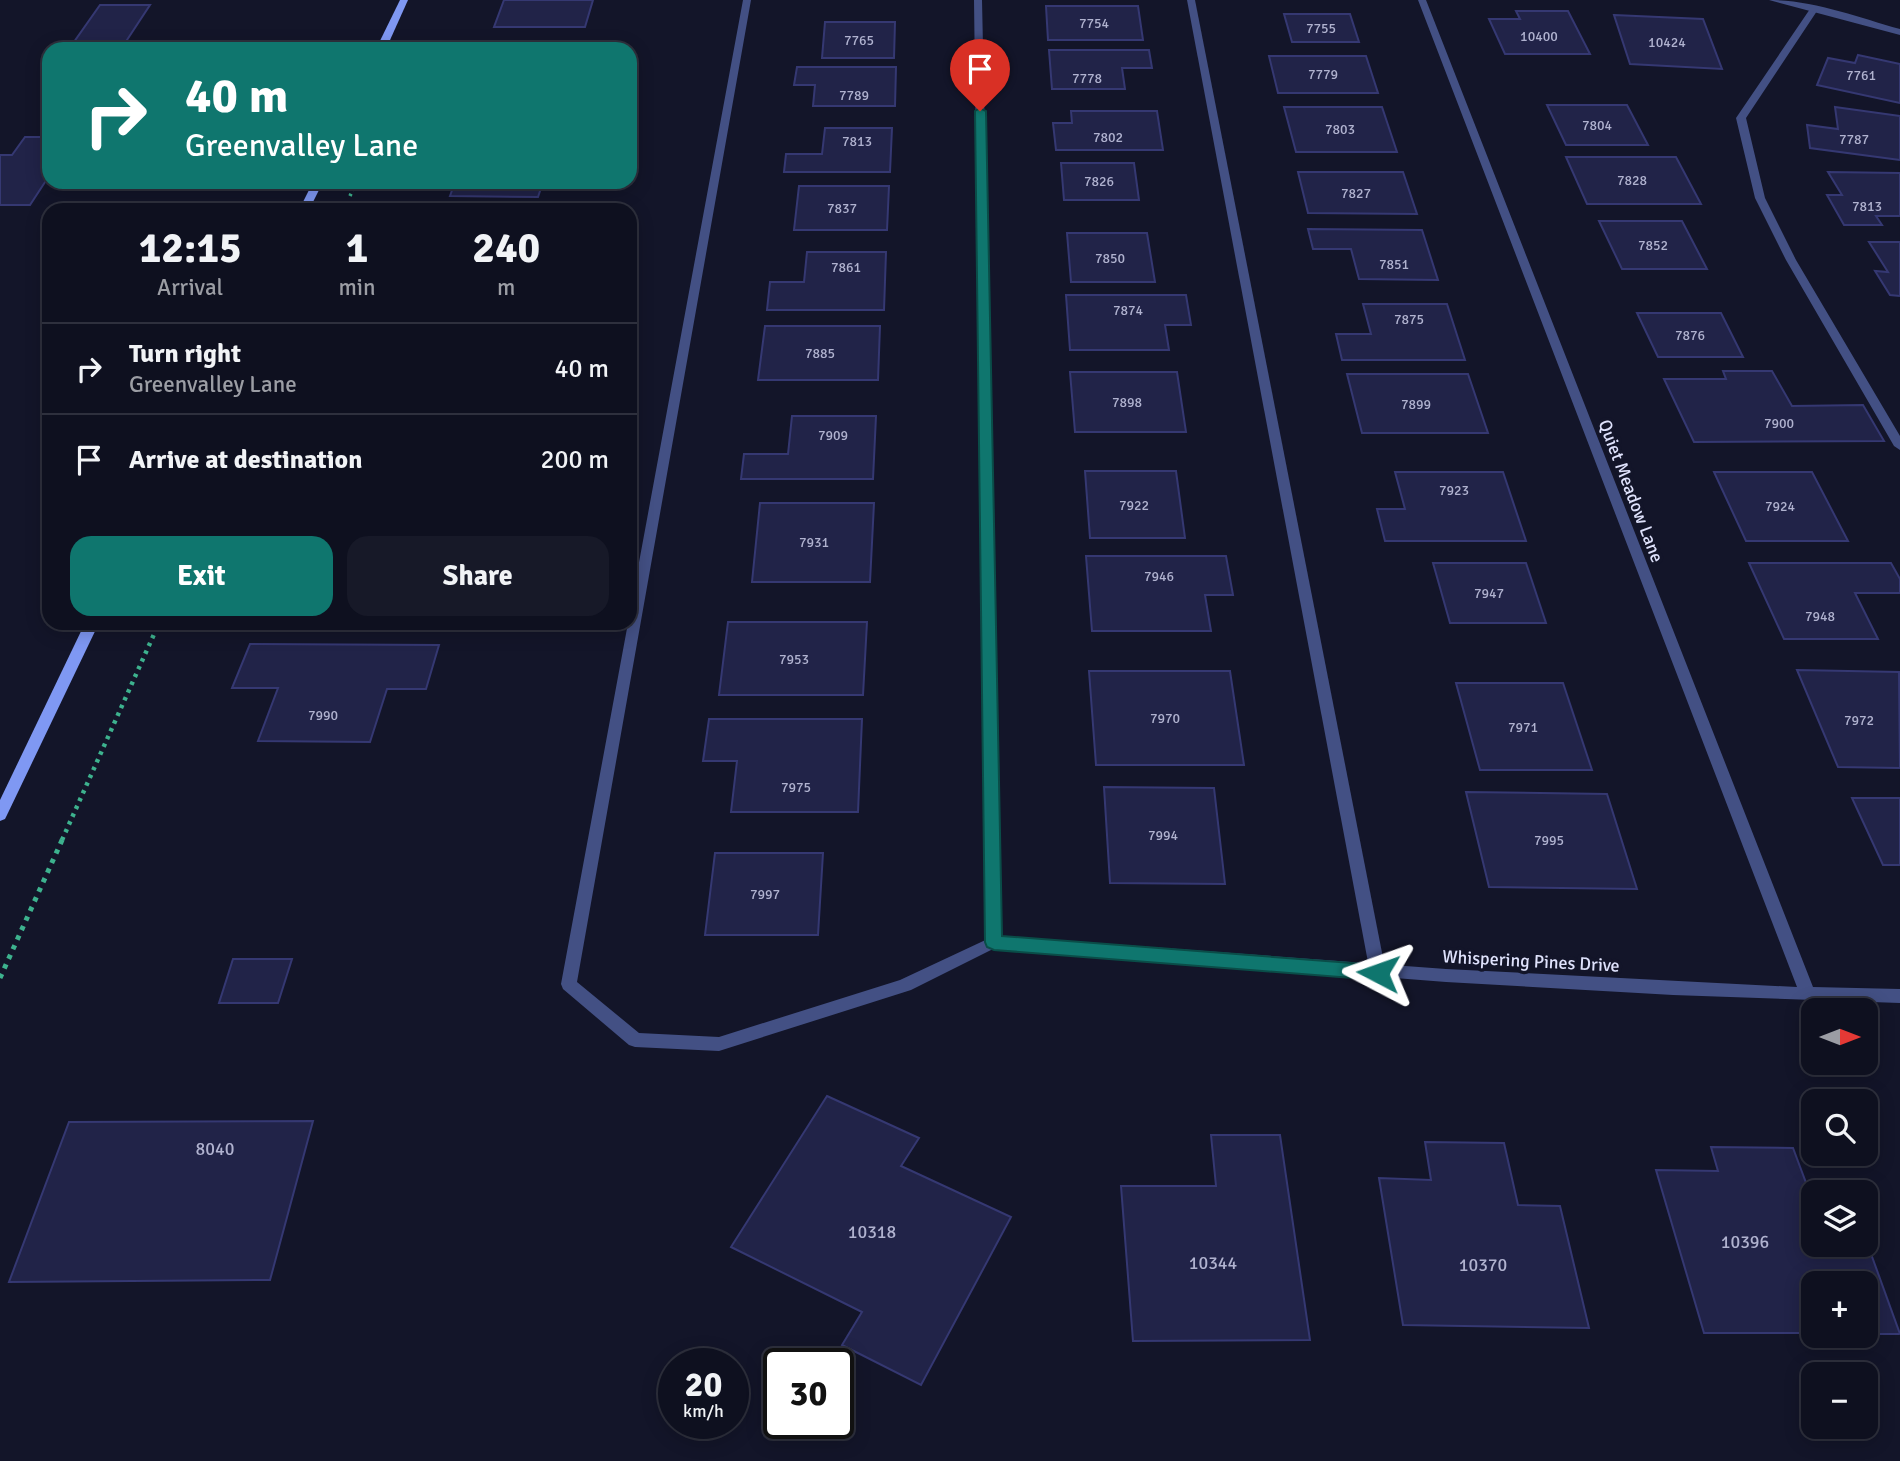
<!DOCTYPE html>
<html lang="en">
<head>
<meta charset="utf-8">
<style>
  :root { --surface:#0e101f; --page:#171928; --text:#f1f3f6; --muted:#9b9da4; --line:#2e303d; --accent:#0f766e }
  body { margin:0; font-family:Signika,sans-serif; background:var(--page); color:var(--text); height:100vh; display:flex; flex-direction:column; font-size:26px; white-space:nowrap }
  * { box-sizing:border-box; margin:0 }
  p { font-size:23px; color:var(--muted) }
  .icon { flex:none; width:38px; height:38px; fill:none; stroke:currentColor; stroke-width:2; stroke-linecap:round; stroke-linejoin:round }
  .map { position:relative; flex:1; overflow:hidden }
  .panel { position:absolute; left:42px; top:203px; width:595px; height:427px; display:flex; flex-direction:column; background:var(--surface); border-radius:21px; box-shadow:0 4px 18px #0003,0 0 0 2px var(--line) }
  .panel>* { flex:none }
  .hud { position:absolute; left:42px; top:42px; width:595px; height:147px; border-radius:21px; box-shadow:0 4px 18px #0003,0 0 0 2px var(--line); background:#0f766e; color:#fff; overflow:hidden }
  .needle { width:46px; rotate:90deg }
  .tools { position:absolute; left:1801px; top:998px; display:grid; gap:14px }
  .tools a { display:grid; place-items:center; width:77px; height:77px; border-radius:14px; background:var(--surface); box-shadow:0 4px 18px #0003,0 0 0 2px var(--line); font-size:35px }
  .speed { position:absolute; left:658px; top:1348px; display:flex; gap:14px; font-size:35px; font-weight:700; text-align:center }
  .speed>* { display:grid; place-content:center; width:91px; height:91px; border-radius:50%; background:var(--surface); box-shadow:0 4px 18px #0003,0 0 0 2px var(--line); line-height:1 }
  .speed small { font-size:18px; font-weight:400 }
  .speed .limit { border:4px solid #111; border-radius:10px; background:#fff; color:#111 }
  .pin { position:absolute; display:grid; place-items:center; width:60px; height:60px; color:#fff; margin:-72px -30px; border-radius:50% 50% 50% 0; rotate:-45deg; box-shadow:0 0 7px #0007 }
  .pin .icon { rotate:45deg }
  .me { position:absolute; width:77px; margin:-38px; rotate:274deg; stroke-linejoin:round; filter:drop-shadow(0 0 5px #0008) }
  .turn { display:flex; align-items:center; gap:24px; height:147px; padding:0 28px; font-size:32px }
  .turn .icon { width:91px; height:91px; stroke-width:2.5 }
  .turn b { display:block; font-size:49px; line-height:60px }
  .eta { display:flex; justify-content:space-evenly; align-items:center; height:119px; text-align:center }
  .eta b { font-size:42px; font-weight:700; line-height:49px }
  .primary-button { display:flex; gap:14px; margin-top:auto; padding:14px 28px }
  .primary-button a { flex:1; height:80px; border-radius:21px; background:var(--accent); color:#fff; font-size:28px; font-weight:700; line-height:80px; text-align:center }
  .primary-button a+a { background:var(--page); color:var(--text) }
  ul { padding:0; list-style:none }
  li { display:flex; align-items:center; gap:21px; height:91px; padding:0 28px; border-top:2px solid var(--line) }
  li div { flex:1 }
  li b { display:block; font-size:26px }
  li em { font-style:normal }
  .map>svg:first-child { display:block }
</style>
</head>
<body>
<div class="map">
<svg width="1900" height="1461" viewBox="0 0 1900 1461">
  <rect width="100%" height="100%" fill="#131529"/>
  <!-- building -->
  <g fill="#212348" stroke="#353872" stroke-width="2">
    <path d="M 504,0 L 593,0 L 585,27 L 494,27 Z"/>
    <path d="M 100,5 L 150,5 L 121,49 L 69,49 Z"/>
    <path d="M 1046,6 L 1138,6 L 1143,40 L 1048,40 Z"/>
    <path d="M 1516,11 L 1568,11 L 1590,54 L 1505,54 L 1489,19 L 1520,19 Z"/>
    <path d="M 1284,14 L 1350,14 L 1359,42 L 1292,42 Z"/>
    <path d="M 1614,15 L 1703,19 L 1722,69 L 1630,64 Z"/>
    <path d="M 825,22 L 895,22 L 894,58 L 822,58 Z"/>
    <path d="M 1049,50 L 1149,50 L 1152,68 L 1122,68 L 1125,89 L 1052,89 Z"/>
    <path d="M 1858,55 L 1900,64 L 1900,103 L 1817,85 L 1828,58 L 1855,63 Z"/>
    <path d="M 1269,56 L 1366,56 L 1378,93 L 1278,93 Z"/>
    <path d="M 797,67 L 896,67 L 895,106 L 813,106 L 815,85 L 794,85 Z"/>
    <path d="M 1547,105 L 1627,105 L 1648,145 L 1566,145 Z"/>
    <path d="M 1284,107 L 1382,107 L 1397,152 L 1296,152 Z"/>
    <path d="M 1835,107 L 1900,116 L 1900,160 L 1810,148 L 1807,125 L 1838,129 Z"/>
    <path d="M 1071,111 L 1157,111 L 1163,150 L 1056,150 L 1053,123 L 1072,123 Z"/>
    <path d="M 825,128 L 892,128 L 890,172 L 784,172 L 786,154 L 822,154 Z"/>
    <path d="M 25,137 L 49,137 L 49,176 L 30,205 L 0,205 L 0,155 L 12,155 Z"/>
    <path d="M 1566,157 L 1676,157 L 1701,204 L 1587,204 Z"/>
    <path d="M 1061,163 L 1134,163 L 1139,200 L 1064,200 Z"/>
    <path d="M 1298,172 L 1403,172 L 1417,214 L 1308,213 Z"/>
    <path d="M 1828,172 L 1900,173 L 1900,216 L 1876,216 L 1882,225 L 1844,225 L 1827,195 L 1842,195 Z"/>
    <path d="M 455,182 L 543,182 L 538,197 L 450,196 Z"/>
    <path d="M 799,186 L 889,186 L 887,230 L 794,230 Z"/>
    <path d="M 1599,221 L 1682,221 L 1707,269 L 1622,269 Z"/>
    <path d="M 1308,229 L 1422,230 L 1438,280 L 1359,279 L 1351,249 L 1313,249 Z"/>
    <path d="M 1067,233 L 1147,233 L 1155,282 L 1071,282 Z"/>
    <path d="M 1869,242 L 1900,242 L 1900,296 L 1890,295 L 1875,271 L 1888,272 Z"/>
    <path d="M 807,252 L 886,252 L 884,310 L 767,310 L 770,282 L 804,282 Z"/>
    <path d="M 1066,295 L 1186,295 L 1191,325 L 1165,325 L 1169,350 L 1070,350 Z"/>
    <path d="M 1363,304 L 1447,304 L 1465,360 L 1342,360 L 1336,334 L 1371,334 Z"/>
    <path d="M 1637,313 L 1721,313 L 1743,357 L 1658,357 Z"/>
    <path d="M 765,326 L 880,326 L 878,380 L 758,380 Z"/>
    <path d="M 1723,371 L 1772,371 L 1792,406 L 1863,405 L 1884,441 L 1694,442 L 1664,379 L 1726,379 Z"/>
    <path d="M 1070,372 L 1177,372 L 1186,432 L 1075,432 Z"/>
    <path d="M 1347,374 L 1468,374 L 1488,433 L 1362,433 Z"/>
    <path d="M 792,416 L 876,416 L 873,479 L 741,479 L 744,454 L 788,454 Z"/>
    <path d="M 1085,471 L 1176,471 L 1185,538 L 1090,538 Z"/>
    <path d="M 1395,472 L 1503,472 L 1526,541 L 1385,541 L 1377,509 L 1405,509 Z"/>
    <path d="M 1714,472 L 1812,472 L 1848,541 L 1746,541 Z"/>
    <path d="M 760,503 L 874,503 L 870,582 L 752,582 Z"/>
    <path d="M 1086,556 L 1226,556 L 1233,595 L 1205,595 L 1211,631 L 1092,631 Z"/>
    <path d="M 1433,563 L 1526,563 L 1546,623 L 1450,623 Z"/>
    <path d="M 1749,563 L 1891,563 L 1900,579 L 1900,593 L 1855,593 L 1878,639 L 1784,639 Z"/>
    <path d="M 728,622 L 867,622 L 863,695 L 719,695 Z"/>
    <path d="M 250,644 L 439,645 L 426,689 L 387,689 L 370,742 L 258,741 L 278,688 L 232,688 Z"/>
    <path d="M 1797,670 L 1899,672 L 1900,768 L 1838,767 Z"/>
    <path d="M 1089,671 L 1230,671 L 1244,765 L 1096,765 Z"/>
    <path d="M 1456,683 L 1563,683 L 1592,770 L 1480,770 Z"/>
    <path d="M 709,719 L 862,719 L 858,812 L 731,812 L 737,761 L 703,761 Z"/>
    <path d="M 1104,787 L 1214,788 L 1225,884 L 1110,883 Z"/>
    <path d="M 1466,792 L 1607,794 L 1637,889 L 1489,887 Z"/>
    <path d="M 1852,798 L 1900,798 L 1900,865 L 1883,865 Z"/>
    <path d="M 715,853 L 823,853 L 818,935 L 705,935 Z"/>
    <path d="M 233,959 L 292,959 L 278,1003 L 219,1003 Z"/>
    <path d="M 827,1096 L 919,1138 L 901,1166 L 1011,1217 L 921,1385 L 842,1345 L 862,1312 L 731,1247 Z"/>
    <path d="M 313,1121 L 270,1280 L 9,1282 L 69,1122 Z"/>
    <path d="M 1211,1135 L 1280,1135 L 1310,1340 L 1133,1341 L 1121,1186 L 1216,1186 Z"/>
    <path d="M 1425,1142 L 1504,1143 L 1518,1205 L 1560,1206 L 1589,1328 L 1403,1325 L 1379,1178 L 1431,1180 Z"/>
    <path d="M 1711,1147 L 1793,1148 L 1808,1188 L 1846,1188 L 1848,1192 L 1813,1192 L 1813,1244 L 1866,1244 L 1866,1240 L 1900,1334 L 1866,1334 L 1866,1283 L 1813,1283 L 1813,1333 L 1704,1333 L 1656,1170 L 1718,1171 Z"/>
  </g>
  <g fill="none" stroke-linecap="round" stroke-linejoin="round">
    <!-- path-far2 -->
    <path stroke="#3db28e" stroke-width="3.5" stroke-dasharray="2.5 3.5" stroke-linecap="butt" d="M 350,196 L 356,182"/>
    <!-- path-far1 -->
    <path stroke="#3db28e" stroke-width="4.5" stroke-dasharray="3.5 5" stroke-linecap="butt" d="M 62,840 L 159,623"/>
    <!-- path -->
    <path stroke="#3db28e" stroke-width="5" stroke-dasharray="4.5 6" stroke-linecap="butt" d="M 0,978 L 63,838"/>
    <!-- lane -->
    <g fill="#435084" fill-rule="evenodd">
      <path d="M 743,0 L 751,0 L 577,982 L 639,1033 L 719,1037 L 900,980 L 994,936 L 999,938 L 1002,942 L 999,946 L 911,990 L 719,1051 L 635,1047 L 629,1045 L 563,989 L 561,984 L 628,623 L 630,623 L 630,611 Z"/>
      <path d="M 1187,0 L 1195,0 L 1386,973 L 1384,978 L 1378,980 L 1372,978 L 1370,973 Z"/>
      <path d="M 1812,6 L 1819,8 L 1746,118 L 1765,198 L 1796,260 L 1900,436 L 1900,450 L 1894,446 L 1786,260 L 1755,198 L 1736,118 Z"/>
    </g>
    <!-- street -->
    <g fill="#435084" fill-rule="evenodd">
      <path d="M 974,0 L 982,0 L 1002,936 L 1446,969 L 1797,987 L 1418,0 L 1426,0 L 1813,987 L 1900,989 L 1900,1003 L 1673,995 L 1446,982 L 989,946 L 986,942 Z"/>
      <path d="M 1769,0 C 1813,0 1857,17 1900,29 L 1900,35 Z"/>
    </g>
    <!-- secondary -->
    <g fill="#7f98f3" fill-rule="evenodd">
      <path d="M 400,0 L 408,0 L 386,49 L 376,49 Z"/>
      <path d="M 313,182 L 323,182 L 309,210 L 299,210 Z"/>
      <path d="M 85,623 L 99,623 L 7,815 L 5,819 L 0,821 L 0,800 Z"/>
    </g>
  </g>
  <!-- route -->
  <path fill="#0f766e" stroke="#0a4d48" stroke-width="2" d="M 980,108 L 986,111 L 1002,936 L 1378,965 L 1384,967 L 1387,973 L 1384,978 L 1378,980 L 994,950 L 987,947 L 985,942 L 975,111 Z"/>
  <g text-anchor="middle" stroke-width="7" stroke-linejoin="round" paint-order="stroke">
    <!-- number labels -->
    <g font-size="14" fill="#b0b2cf">
      <text x="1094" y="28">7754</text>
      <text x="1321" y="33">7755</text>
      <text x="1539" y="41">10400</text>
      <text x="859" y="45">7765</text>
      <text x="1667" y="47">10424</text>
      <text x="1323" y="79">7779</text>
      <text x="1861" y="80">7761</text>
      <text x="1087" y="83">7778</text>
      <text x="854" y="100">7789</text>
      <text x="1597" y="130">7804</text>
      <text x="1340" y="134">7803</text>
      <text x="1108" y="142">7802</text>
      <text x="1854" y="144">7787</text>
      <text x="857" y="146">7813</text>
      <text x="1632" y="185">7828</text>
      <text x="1099" y="186">7826</text>
      <text x="1356" y="198">7827</text>
      <text x="1867" y="211">7813</text>
      <text x="842" y="213">7837</text>
      <text x="1653" y="250">7852</text>
      <text x="1110" y="263">7850</text>
      <text x="1394" y="269">7851</text>
      <text x="846" y="272">7861</text>
      <text x="1128" y="315">7874</text>
      <text x="1409" y="324">7875</text>
      <text x="1690" y="340">7876</text>
      <text x="820" y="358">7885</text>
      <text x="1127" y="407">7898</text>
      <text x="1416" y="409">7899</text>
      <text x="1779" y="428">7900</text>
      <text x="833" y="440">7909</text>
      <text x="1454" y="495">7923</text>
      <text x="1134" y="510">7922</text>
      <text x="1780" y="511">7924</text>
      <text x="814" y="547">7931</text>
      <text x="1159" y="581">7946</text>
      <text x="1489" y="598">7947</text>
      <text x="1820" y="621">7948</text>
      <text x="794" y="664">7953</text>
      <text x="323" y="720">7990</text>
      <text x="1165" y="723">7970</text>
      <text x="1859" y="725">7972</text>
      <text x="1523" y="732">7971</text>
      <text x="796" y="792">7975</text>
      <text x="1163" y="840">7994</text>
      <text x="1549" y="845">7995</text>
      <text x="765" y="899">7997</text>
    </g>
    <!-- street labels -->
    <g font-size="18" fill="#dfe2fc" stroke="#131529">
      <text transform="translate(1631 491) rotate(69)" y="6">Quiet Meadow Lane</text>
      <text transform="translate(1531 961) rotate(3)" y="6">Whispering Pines Drive</text>
    </g>
    <!-- near-number labels -->
    <g font-size="18" fill="#b0b2cf">
      <text x="215" y="1155">8040</text>
      <text x="872" y="1238">10318</text>
      <text x="1745" y="1248">10396</text>
      <text x="1213" y="1269">10344</text>
      <text x="1483" y="1271">10370</text>
    </g>
  </g>
</svg>
<div class="tools">
<a><svg class="needle" viewBox="-14 -14 28 28"><path d="M0-13l5 13h-10z" fill="#e53935"/><path d="M0 13l5-13h-10z" fill="#9b9da4"/></svg></a>
<a><svg class="icon" aria-label="search" viewBox="0 0 24 24"><circle cx="10" cy="10" r="6"/><path d="M15 15l6 6"/></svg></a>
<a><svg class="icon" aria-label="layers" viewBox="0 0 24 24"><path d="M12 4l9 5-9 5-9-5zM3 14l9 5 9-5"/></svg></a>
<a>+</a>
<a>−</a>
</div>
<div class="speed"><div>20<small>km/h</small></div><div class="limit">30</div></div>
<div class="pin" style="left:980px;top:111px;background:#d93025"><svg class="icon" aria-label="arrive" viewBox="0 0 24 24"><path d="M6 21V4h12l-3 4 3 4H6"/></svg></div>
<svg class="me" style="left:1378px;top:973px" viewBox="-20 -20 40 40"><path d="M0-17L14 15 0 8-14 15z" fill="#0f766e" stroke="#fff" stroke-width="4"/></svg>
<div class="hud">
<div class="turn"><svg class="icon" aria-label="right" viewBox="0 0 24 24"><path d="M7 20v-9h11M14 6l5 5-5 5"/></svg><div><b>40 m</b>Greenvalley Lane</div></div>
</div>
<section class="panel">
<div class="eta">
<div><b>12:15</b><p>Arrival</p></div>
<div><b>1</b><p>min</p></div>
<div><b>240</b><p>m</p></div>
</div>
<ul>
<li><svg class="icon" aria-label="right" viewBox="0 0 24 24"><path d="M7 20v-9h11M14 6l5 5-5 5"/></svg><div><b>Turn right</b><p>Greenvalley Lane</p></div><em>40 m</em></li>
<li><svg class="icon" aria-label="arrive" viewBox="0 0 24 24"><path d="M6 21V4h12l-3 4 3 4H6"/></svg><div><b>Arrive at destination</b></div><em>200 m</em></li>
</ul>
<div class="primary-button"><a>Exit</a><a>Share</a></div>
</section>
</div>
</body>
</html>
